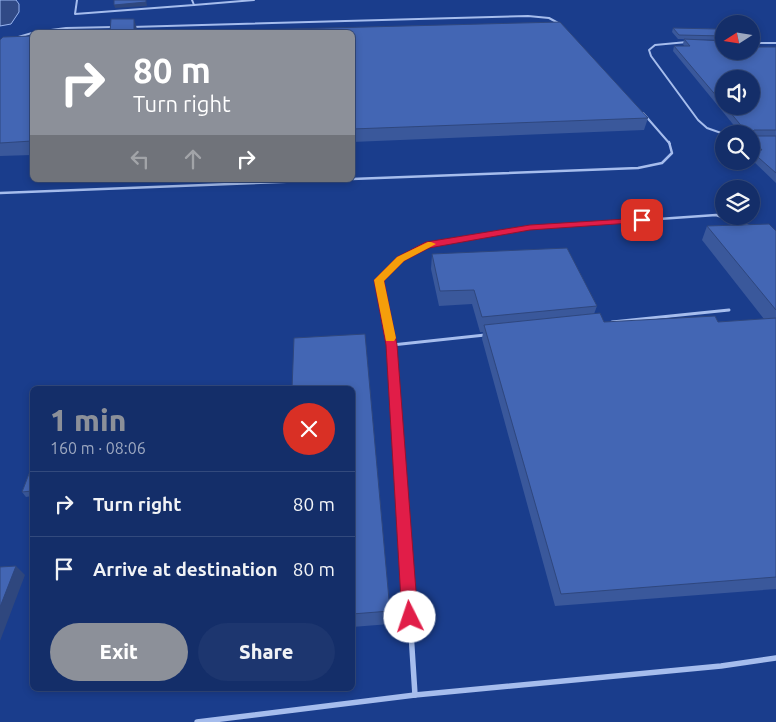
<!DOCTYPE html>
<html lang="en">
<head>
<meta charset="utf-8">
<style>
  :root { --surface:#142e69; --page:#1d366f; --text:#f1f3f6; --muted:#9da8c0; --line:#334a7d; --accent:#8c9099 }
  body { margin:0; font-family:Ubuntu,sans-serif; background:var(--page); color:var(--text); height:100vh; display:flex; flex-direction:column; font-size:19px; white-space:nowrap }
  * { box-sizing:border-box; margin:0 }
  p { font-size:16px; color:var(--muted) }
  .icon { flex:none; width:28px; height:28px; fill:none; stroke:currentColor; stroke-width:2; stroke-linecap:round; stroke-linejoin:round }
  .map { position:relative; flex:1; overflow:hidden }
  .drawer { position:absolute; left:30px; top:386px; width:325px; height:305px; display:flex; flex-direction:column; background:var(--surface); border-radius:8px; box-shadow:0 2px 8px #0003,0 0 0 1px var(--line) }
  .drawer>* { flex:none }
  .top-card { position:absolute; left:30px; top:30px; width:325px; height:152px; border-radius:8px; box-shadow:0 2px 8px #0003,0 0 0 1px var(--line); background:#8c9099; color:#fff; overflow:hidden }
  .needle { width:32px; rotate:258deg }
  .controls { position:absolute; left:715px; top:15px; display:grid; gap:10px }
  .controls a { display:grid; place-items:center; width:45px; height:45px; border-radius:50%; background:var(--surface); box-shadow:0 2px 8px #0003,0 0 0 1px var(--line); font-size:25px }
  .pin { position:absolute; display:grid; place-items:center; width:42px; height:42px; color:#fff; margin:-21px; border-radius:10px; box-shadow:0 2px 8px #0006 }
  .me { position:absolute; width:55px; margin:-28px; rotate:356deg; stroke-linejoin:round; filter:drop-shadow(0 0 4px #0008) }
  .turn { display:flex; align-items:center; gap:18px; height:105px; padding:0 20px; font-size:22px }
  .turn .icon { width:65px; height:65px; stroke-width:2.5 }
  .turn b { display:block; font-size:35px; line-height:42px }
  .lanes { display:flex; align-items:center; height:48px; padding:0 20px; background:#0003; justify-content:center; gap:25px; direction:ltr }
  .lanes .off { opacity:.35 }
  .round { display:grid; place-items:center; flex:none; width:52px; height:52px; border-radius:26px; background:var(--page) }
  .summary { display:flex; align-items:center; justify-content:space-between; height:85px; padding:0 20px }
  h1 { font-size:30px; font-weight:800; line-height:38px; color:var(--accent) }
  .cta { display:flex; gap:10px; margin-top:auto; padding:10px 20px }
  .cta a { flex:1; height:58px; border-radius:30px; background:var(--accent); color:#fff; font-size:20px; font-weight:800; line-height:58px; text-align:center }
  .cta a+a { background:var(--page); color:var(--text) }
  ul { padding:0; list-style:none }
  li { display:flex; align-items:center; gap:15px; height:65px; padding:0 20px; border-top:1px solid var(--line) }
  li div { flex:1 }
  li b { display:block; font-size:19px }
  li em { font-style:normal }
  .map>svg:first-child { display:block }
</style>
</head>
<body>
<div class="map">
<svg width="776" height="722" viewBox="0 0 776 722">
  <rect width="100%" height="100%" fill="#1a3d8c"/>
  <!-- water -->
  <path fill="#314a86" stroke="#99b5f0" d="M 0,0 L 16,0 L 19,4 L 19,12 L 11,24 L 0,26 Z"/>
  <g fill="none" stroke-linecap="round" stroke-linejoin="round">
    <!-- service-far4 -->
    <g stroke="#a6bded" stroke-width="2">
      <path d="M 77,0 L 75,14 L 194,5 L 192,0"/>
      <path d="M 194,5 L 254,0"/>
      <path d="M 131,27 L 528,16 L 549,18 L 560,24"/>
      <path d="M 36,32 L 66,28 L 114,27"/>
      <path d="M 15,38 L 32,33"/>
      <path d="M 687,42 L 655,45 L 649,50 L 651,56 L 698,120 L 707,128 L 724,134"/>
      <path d="M 751,43 L 776,43"/>
      <path d="M 643,113 L 670,144"/>
    </g>
    <!-- service-far3 -->
    <g stroke="#a6bded" stroke-width="2.5">
      <path d="M 352,179 L 638,168 L 662,163 L 672,153 L 669,142"/>
      <path d="M 0,193 L 333,180"/>
      <path d="M 436,243 L 530,228 L 716,215 L 749,226"/>
    </g>
    <!-- service-far2 -->
    <g stroke="#a6bded" stroke-width="3">
      <path d="M 612,322 L 729,310"/>
      <path d="M 392,345 L 485,335"/>
      <path d="M 394,369 L 392,345 L 379,280 C 400,260 415,247 444,242"/>
    </g>
    <!-- service-far1 -->
    <path stroke="#a6bded" stroke-width="4.5" d="M 393,367 L 404,526"/>
    <!-- service -->
    <g stroke="#a6bded" stroke-width="5.5">
      <path d="M 404,524 L 415,695"/>
      <path d="M 197,722 L 415,695 L 721,666 L 776,658"/>
    </g>
  </g>
  <!-- wall -->
  <g fill="#3a589b" fill-rule="evenodd">
    <path d="M 673,28 L 724,35 L 724,39 L 723,40 L 678,39 L 672,32 Z"/>
    <path d="M 352,32 L 648,118 L 644,130 L 352,142 Z"/>
    <path d="M 32,36 L 32,155 L 0,156 L 0,40 Z"/>
    <path d="M 684,39 L 724,51 L 776,47 L 776,183 L 751,159 L 751,151 L 754,150 L 751,147 L 751,134 L 741,134 L 673,51 L 674,46 L 684,46 L 683,44 ZM 724,79 L 751,106 L 724,106 Z"/>
    <path d="M 707,226 L 776,231 L 776,589 L 555,606 L 482,339 L 483,332 L 480,332 L 472,304 L 439,306 L 431,269 L 432,254 L 597,306 L 594,314 L 604,322 L 718,322 L 764,319 L 702,240 Z"/>
    <path d="M 352,389 L 390,611 L 390,624 L 352,627 Z"/>
    <path d="M 32,466 L 32,496 L 26,497 L 22,492 Z"/>
  </g>
  <!-- shaded-wall -->
  <g fill="#2f477e">
    <path d="M 146,0 L 147,6 L 115,8 L 114,5 Z"/>
    <path d="M 134,19 L 137,29 L 137,32 L 134,32 Z"/>
    <path d="M 16,566 L 25,575 L 0,641 L 0,607 Z"/>
  </g>
  <!-- building -->
  <g fill="#4366b4" stroke="#2f477e">
    <path d="M 114,0 L 146,0 L 146,2 L 114,5 Z"/>
    <path d="M 111,19 L 134,19 L 134,32 L 110,32 Z"/>
    <path d="M 560,22 L 648,118 L 352,129 L 352,32 L 172,32 Z"/>
    <path d="M 673,28 L 717,29 L 724,36 L 679,35 Z"/>
    <path d="M 32,36 L 32,141 L 0,143 L 0,40 L 3,37 Z"/>
    <path d="M 684,39 L 724,41 L 724,51 L 751,51 L 751,47 L 776,47 L 776,130 L 754,130 L 751,133 L 754,136 L 776,136 L 776,173 L 751,151 L 762,150 L 751,137 L 751,134 L 748,134 L 725,106 L 751,106 L 751,79 L 724,79 L 724,105 L 674,46 L 690,46 Z"/>
    <path d="M 769,224 L 776,231 L 776,310 L 707,226 Z"/>
    <path d="M 567,248 L 597,306 L 482,317 L 474,290 L 440,291 L 432,254 Z"/>
    <path d="M 600,313 L 604,322 L 715,316 L 718,322 L 776,318 L 776,577 L 561,594 L 484,325 Z"/>
    <path d="M 365,334 L 390,611 L 352,614 L 352,389 L 292,389 L 294,338 Z"/>
    <path d="M 32,466 L 32,491 L 22,492 Z"/>
    <path d="M 16,566 L 0,607 L 0,567 Z"/>
  </g>
  <!-- route -->
  <path fill="#e11d48" stroke="#92132f" d="M 642,218 L 645,218 L 645,222 L 530,230 L 429,248 L 404,261 L 384,281 L 397,345 L 418,617 L 416,623 L 410,625 L 404,623 L 402,617 L 386,345 L 374,280 L 397,257 L 426,242 L 530,225 Z"/>
  <!-- slow -->
  <path fill="#f59e0b" d="M 428,242 L 431,242 L 436,244 L 404,261 L 384,281 L 396,338 L 394,341 L 386,341 L 374,280 L 397,257 Z"/>
</svg>
<div class="controls">
<a><svg class="needle" viewBox="-14 -14 28 28"><path d="M0-13l5 13h-10z" fill="#e53935"/><path d="M0 13l5-13h-10z" fill="#9da8c0"/></svg></a>
<a><svg class="icon" aria-label="sound" viewBox="0 0 24 24"><path d="M4 9h4l5-4v14l-5-4H4zM17 9q2 3 0 6"/></svg></a>
<a><svg class="icon" aria-label="search" viewBox="0 0 24 24"><circle cx="10" cy="10" r="6"/><path d="M15 15l6 6"/></svg></a>
<a><svg class="icon" aria-label="layers" viewBox="0 0 24 24"><path d="M12 4l9 5-9 5-9-5zM3 14l9 5 9-5"/></svg></a>
</div>
<div class="pin" style="left:642px;top:220px;background:#d93025"><svg class="icon" aria-label="arrive" viewBox="0 0 24 24"><path d="M6 21V4h12l-3 4 3 4H6"/></svg></div>
<svg class="me" style="left:410px;top:617px" viewBox="-20 -20 40 40"><circle r="19" fill="#fff"/><path d="M0-13L10 11 0 6-10 11z" fill="#e11d48"/></svg>
<div class="top-card">
<div class="turn"><svg class="icon" aria-label="right" viewBox="0 0 24 24"><path d="M7 20v-9h11M14 6l5 5-5 5"/></svg><div><b>80 m</b>Turn right</div></div>
<div class="lanes"><svg class="icon off" aria-label="left" viewBox="0 0 24 24"><path d="M17 20v-9H6M10 6l-5 5 5 5"/></svg><svg class="icon off" aria-label="ahead" viewBox="0 0 24 24"><path d="M12 20V5M6 11l6-6 6 6"/></svg><svg class="icon" aria-label="right" viewBox="0 0 24 24"><path d="M7 20v-9h11M14 6l5 5-5 5"/></svg></div>
</div>
<section class="drawer">
<div class="summary"><div><h1>1 min</h1><p>160 m · 08:06</p></div><a class="round" style="background:#d93025;color:#fff"><svg class="icon" aria-label="close" viewBox="0 0 24 24"><path d="M6 6l12 12M18 6L6 18"/></svg></a></div>
<ul>
<li><svg class="icon" aria-label="right" viewBox="0 0 24 24"><path d="M7 20v-9h11M14 6l5 5-5 5"/></svg><div><b>Turn right</b></div><em>80 m</em></li>
<li><svg class="icon" aria-label="arrive" viewBox="0 0 24 24"><path d="M6 21V4h12l-3 4 3 4H6"/></svg><div><b>Arrive at destination</b></div><em>80 m</em></li>
</ul>
<div class="cta"><a>Exit</a><a>Share</a></div>
</section>
</div>
</body>
</html>
